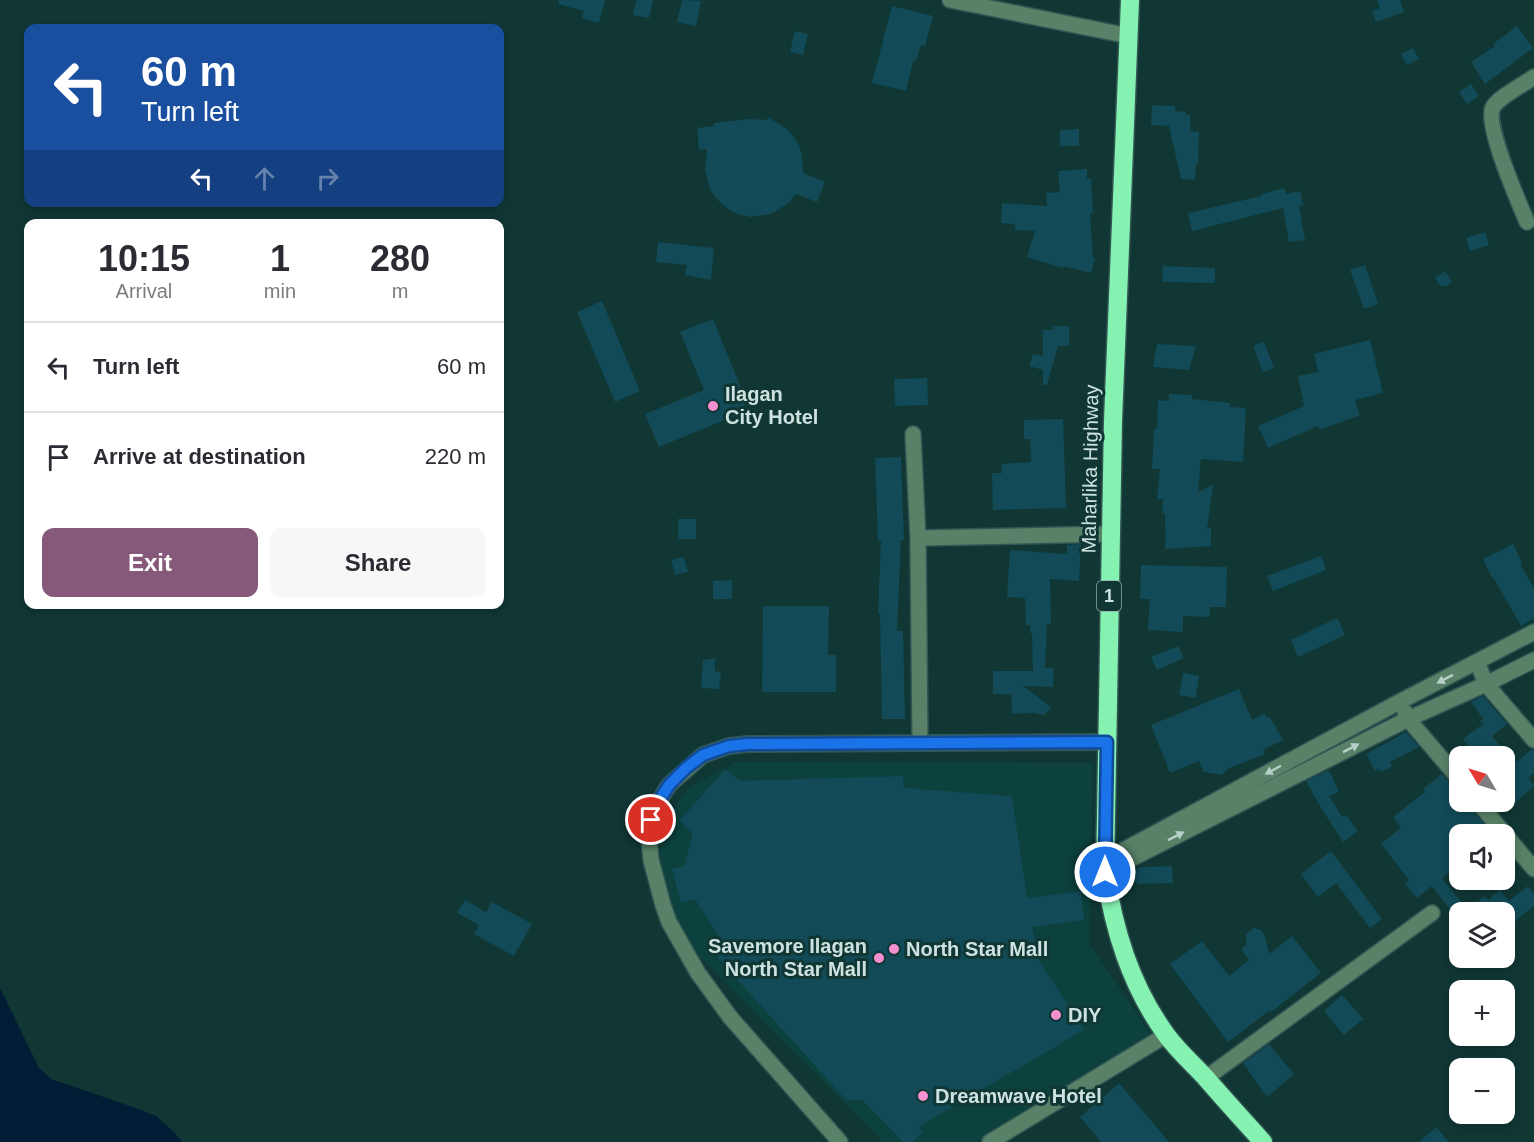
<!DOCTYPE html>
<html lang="en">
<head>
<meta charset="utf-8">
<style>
  :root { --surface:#fff; --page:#f7f7f7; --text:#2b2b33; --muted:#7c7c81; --line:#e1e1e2; --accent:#86587a }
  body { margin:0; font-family:Arial,sans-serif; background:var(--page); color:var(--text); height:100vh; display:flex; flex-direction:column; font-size:22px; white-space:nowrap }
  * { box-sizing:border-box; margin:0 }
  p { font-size:20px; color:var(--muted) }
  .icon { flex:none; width:33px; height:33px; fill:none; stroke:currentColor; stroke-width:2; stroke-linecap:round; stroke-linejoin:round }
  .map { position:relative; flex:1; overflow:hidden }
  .sheet { position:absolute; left:24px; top:219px; width:480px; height:390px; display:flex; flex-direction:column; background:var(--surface); border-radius:12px; box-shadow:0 3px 9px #0003 }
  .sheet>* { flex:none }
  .banner { position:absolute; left:24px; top:24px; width:480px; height:183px; border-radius:12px; box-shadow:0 3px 9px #0003; background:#1a4fa0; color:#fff; overflow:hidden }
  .needle { width:39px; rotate:308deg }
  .controls { position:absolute; left:1449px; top:746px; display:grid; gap:12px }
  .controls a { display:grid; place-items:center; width:66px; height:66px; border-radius:12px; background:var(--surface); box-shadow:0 3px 9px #0003; font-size:30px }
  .pin { position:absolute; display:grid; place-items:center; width:51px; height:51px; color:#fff; margin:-26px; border:3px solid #fff; border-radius:50%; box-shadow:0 2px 6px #0007 }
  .me { position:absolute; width:66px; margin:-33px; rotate:0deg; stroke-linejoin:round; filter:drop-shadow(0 0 4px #0008) }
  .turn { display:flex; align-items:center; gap:21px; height:126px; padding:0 18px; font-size:27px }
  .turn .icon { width:78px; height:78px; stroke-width:2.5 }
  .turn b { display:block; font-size:42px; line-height:51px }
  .lanes { display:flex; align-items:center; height:57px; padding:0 18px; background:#0003; justify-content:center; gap:30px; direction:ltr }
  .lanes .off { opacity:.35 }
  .eta { display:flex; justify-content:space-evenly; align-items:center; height:102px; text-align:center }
  .eta b { font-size:36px; font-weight:800; line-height:42px }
  .action { display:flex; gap:12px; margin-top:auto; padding:12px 18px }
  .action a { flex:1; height:69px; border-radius:12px; background:var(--accent); color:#fff; font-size:24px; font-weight:800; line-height:69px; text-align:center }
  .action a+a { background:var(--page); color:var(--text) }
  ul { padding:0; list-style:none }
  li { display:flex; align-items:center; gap:18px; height:90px; padding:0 18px; border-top:2px solid var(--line) }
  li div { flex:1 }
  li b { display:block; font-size:22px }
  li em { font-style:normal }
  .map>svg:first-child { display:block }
</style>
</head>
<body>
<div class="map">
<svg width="1534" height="1142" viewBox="0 0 1534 1142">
  <rect width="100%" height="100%" fill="#103734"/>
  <!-- built -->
  <path fill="#0c413d" d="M 735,762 L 1093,763 L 1089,943 L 1151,1034 L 977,1142 L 883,1142 L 699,956 L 668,903 L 657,832 L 688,788 Z"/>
  <!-- water -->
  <path fill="#011d36" d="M 0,988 L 39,1068 L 51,1079 L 133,1107 L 156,1116 L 174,1132 L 182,1142 L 0,1142 Z"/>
  <!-- building -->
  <g fill="#124a57">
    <path d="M 559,0 L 605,0 L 599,23 L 582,18 L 584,11 L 558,4 Z"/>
    <path d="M 636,0 L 653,0 L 649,18 L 633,15 Z"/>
    <path d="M 682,0 L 701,1 L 696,26 L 677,22 Z"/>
    <path d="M 1377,0 L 1400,0 L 1404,12 L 1376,22 L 1372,11 L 1380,8 Z"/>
    <path d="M 892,6 L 933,16 L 925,46 L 921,45 L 916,61 L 913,61 L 906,91 L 872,83 Z"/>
    <path d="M 1517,26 L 1533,48 L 1485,84 L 1471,62 L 1495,46 L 1493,44 Z"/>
    <path d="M 795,31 L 808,34 L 803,55 L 790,52 Z"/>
    <path d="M 1413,48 L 1419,59 L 1407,65 L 1401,54 Z"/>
    <path d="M 1471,84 L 1479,96 L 1467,104 L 1459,92 Z"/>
    <path d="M 1152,105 L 1175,106 L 1175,111 L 1186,112 L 1186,115 L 1190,115 L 1190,131 L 1199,132 L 1198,164 L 1196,164 L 1195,180 L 1181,179 L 1169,126 L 1151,125 Z"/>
    <path d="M 768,117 L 787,129 L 794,137 L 799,146 L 802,155 L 803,173 L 825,182 L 817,202 L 796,194 L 789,203 L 771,214 L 751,217 L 741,215 L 731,211 L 723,205 L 716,198 L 710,189 L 707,179 L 705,169 L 707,149 L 699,150 L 697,128 L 714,126 L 714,123 L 748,119 L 767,120 Z"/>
    <path d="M 1079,129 L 1079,146 L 1060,146 L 1060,130 Z"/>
    <path d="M 1087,169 L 1087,179 L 1091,178 L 1093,213 L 1090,213 L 1093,258 L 1095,259 L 1091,273 L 1063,266 L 1063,268 L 1027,257 L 1035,231 L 1015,230 L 1015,224 L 1001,223 L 1002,203 L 1047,206 L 1046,193 L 1060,192 L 1058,171 Z"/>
    <path d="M 1284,188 L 1286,194 L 1300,191 L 1303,205 L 1299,206 L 1305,240 L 1289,242 L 1283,208 L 1192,231 L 1188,213 L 1262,196 L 1262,194 Z"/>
    <path d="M 1485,232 L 1489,245 L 1470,251 L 1466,238 Z"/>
    <path d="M 658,242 L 714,248 L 711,280 L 685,275 L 687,265 L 656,262 Z"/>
    <path d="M 1365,265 L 1378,304 L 1364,309 L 1350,270 Z"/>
    <path d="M 1163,266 L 1215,268 L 1215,283 L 1162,282 Z"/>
    <path d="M 1445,271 L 1452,282 L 1446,286 L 1441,286 L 1435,278 Z"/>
    <path d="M 602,301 L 640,391 L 615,402 L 577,312 Z"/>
    <path d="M 713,319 L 746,400 L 744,408 L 737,415 L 659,447 L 645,414 L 704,390 L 680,332 Z"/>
    <path d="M 1053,326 L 1069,326 L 1069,346 L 1058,346 L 1047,385 L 1043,385 L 1043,370 L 1029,366 L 1033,354 L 1043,356 L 1043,330 L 1053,330 Z"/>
    <path d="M 1370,340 L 1383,393 L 1355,400 L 1360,415 L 1320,430 L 1318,426 L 1268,448 L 1258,426 L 1304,406 L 1298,376 L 1318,372 L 1314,354 Z"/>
    <path d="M 1264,342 L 1274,368 L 1263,372 L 1253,346 Z"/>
    <path d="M 1157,344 L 1196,346 L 1189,370 L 1153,367 Z"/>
    <path d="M 927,378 L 928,405 L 895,406 L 894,379 Z"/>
    <path d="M 1169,394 L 1192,395 L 1192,399 L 1230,403 L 1230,407 L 1246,408 L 1243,462 L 1201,459 L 1198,492 L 1213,485 L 1207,529 L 1211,528 L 1211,546 L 1165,549 L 1166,531 L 1165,531 L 1165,513 L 1162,513 L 1163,499 L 1157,499 L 1160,469 L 1152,469 L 1154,429 L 1157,429 L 1158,400 L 1169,401 Z"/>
    <path d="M 1063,419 L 1066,508 L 993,510 L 992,473 L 1002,473 L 1001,464 L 1031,462 L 1030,439 L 1024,439 L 1024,420 Z"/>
    <path d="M 901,457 L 904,540 L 901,540 L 897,631 L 903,631 L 905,719 L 882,719 L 880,614 L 878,614 L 881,541 L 878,541 L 875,458 Z"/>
    <rect x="678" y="519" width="18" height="20"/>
    <path d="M 1081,544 L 1079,581 L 1050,579 L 1051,624 L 1047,624 L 1045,668 L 1054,668 L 1053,687 L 1023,686 L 1051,707 L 1044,715 L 1033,713 L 1012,714 L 1011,694 L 993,694 L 993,671 L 1033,671 L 1032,633 L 1030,633 L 1030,625 L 1026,625 L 1025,598 L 1007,597 L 1010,550 L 1067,554 L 1067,545 Z"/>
    <path d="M 1513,544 L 1522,563 L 1520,564 L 1534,588 L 1534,618 L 1521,626 L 1493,577 L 1492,578 L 1483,559 Z"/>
    <path d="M 1321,556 L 1326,570 L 1273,591 L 1267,576 Z"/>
    <path d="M 684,557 L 688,572 L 675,575 L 671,560 Z"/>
    <path d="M 1141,565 L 1227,567 L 1226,607 L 1210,607 L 1210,617 L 1183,616 L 1183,632 L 1148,630 L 1150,599 L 1140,599 Z"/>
    <path d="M 732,580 L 732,599 L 713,599 L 713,581 Z"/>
    <path d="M 763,606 L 829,606 L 828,655 L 836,655 L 836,692 L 762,692 Z"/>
    <path d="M 1337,618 L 1345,635 L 1298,657 L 1291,640 Z"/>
    <path d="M 1178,646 L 1184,658 L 1157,670 L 1151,657 Z"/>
    <path d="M 715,658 L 715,671 L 721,672 L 719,689 L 701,688 L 703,660 Z"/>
    <path d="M 1183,673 L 1199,676 L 1196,698 L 1179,695 Z"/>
    <path d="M 1239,689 L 1252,720 L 1264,713 L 1267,717 L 1270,717 L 1283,740 L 1263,750 L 1265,754 L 1227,769 L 1222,775 L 1204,772 L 1199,761 L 1170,773 L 1151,725 Z"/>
    <path d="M 1483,696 L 1507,724 L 1492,736 L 1504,751 L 1504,747 L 1517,762 L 1532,749 L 1534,750 L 1534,773 L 1528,778 L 1534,786 L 1512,805 L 1504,797 L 1504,756 L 1476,756 L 1463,739 L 1483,724 L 1480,721 L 1483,719 L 1471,702 Z"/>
    <path d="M 1406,732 L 1419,747 L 1390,762 L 1392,767 L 1380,772 L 1379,769 L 1375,771 L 1366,754 Z"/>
    <path d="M 725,769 L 740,781 L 903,776 L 904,788 L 1012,796 L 1027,898 L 1081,891 L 1084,920 L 1032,927 L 1040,962 L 1084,1030 L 918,1127 L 923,1133 L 912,1142 L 903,1142 L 862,1100 L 847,1101 L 715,955 L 725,946 L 695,899 L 681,903 L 672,869 L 684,866 L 693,833 L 679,821 Z"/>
    <path d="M 1329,770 L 1339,792 L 1329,796 L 1342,817 L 1346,815 L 1358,831 L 1343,842 L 1320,806 L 1306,781 Z"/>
    <path d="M 1442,774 L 1453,787 L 1460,789 L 1460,801 L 1467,801 L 1470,807 L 1492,834 L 1460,834 L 1460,839 L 1452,845 L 1460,853 L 1460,864 L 1442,878 L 1467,910 L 1485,896 L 1488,900 L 1500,890 L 1509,901 L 1528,886 L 1534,894 L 1534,906 L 1521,916 L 1504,933 L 1504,912 L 1452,912 L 1432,886 L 1417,898 L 1405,884 L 1409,880 L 1381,844 L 1401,828 L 1393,817 L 1425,792 L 1423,789 Z"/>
    <path d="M 1331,851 L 1382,919 L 1370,928 L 1336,883 L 1318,897 L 1301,874 Z"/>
    <path d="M 1172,866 L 1173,883 L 1137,884 L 1136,882 L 1118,884 L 1117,877 L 1133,869 L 1142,867 Z"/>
    <path d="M 1094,874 L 1096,886 L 1079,888 L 1078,875 Z"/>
    <path d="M 465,900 L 486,912 L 492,902 L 532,924 L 514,956 L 474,934 L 479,925 L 457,913 Z"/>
    <path d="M 1254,928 L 1261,930 L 1265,935 L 1269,954 L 1292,936 L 1321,973 L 1271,1012 L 1270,1010 L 1228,1042 L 1170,964 L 1202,941 L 1229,976 L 1249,960 L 1241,949 L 1246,945 L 1246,934 Z"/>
    <path d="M 1342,995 L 1363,1019 L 1344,1035 L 1324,1011 Z"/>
    <path d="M 1269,1044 L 1294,1074 L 1267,1097 L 1243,1063 Z"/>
    <path d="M 1119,1083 L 1169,1142 L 1101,1142 L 1080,1117 Z"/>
    <path d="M 1436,1127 L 1449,1142 L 1419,1142 Z"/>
  </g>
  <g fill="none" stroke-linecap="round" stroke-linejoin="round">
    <!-- minor casing -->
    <g stroke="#325653" stroke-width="18">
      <g id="minor">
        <path d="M 950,0 L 1129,36"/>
        <path d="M 1527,222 C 1519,203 1484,123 1493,107 C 1500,96 1523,85 1534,77"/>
        <path d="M 913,434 L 918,538 L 920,743"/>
        <path d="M 918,538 L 1110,534"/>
        <path d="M 1477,662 L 1486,684 L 1534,740"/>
        <path d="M 1405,712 L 1408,719 L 1460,780"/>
        <path d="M 1477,801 L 1534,869"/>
        <path d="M 1105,860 L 1401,701 L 1534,632"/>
        <path d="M 1105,872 L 1408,719 L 1486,684 L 1534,660"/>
        <path d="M 1206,1078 L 1432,913"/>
        <path d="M 840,1142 L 730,1017 L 698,973 L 669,922 L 663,905 L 651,860 L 649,839 L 651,820 L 659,801 L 669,785 L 703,755 L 729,746 L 748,744 L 1107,742"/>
        <path d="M 990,1142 L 1166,1035"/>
      </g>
    </g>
    <!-- highway casing -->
    <g stroke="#325653" stroke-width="21">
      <path id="highway" d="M 1130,0 L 1113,421 L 1105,872 C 1114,930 1130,984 1165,1033 C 1176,1049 1192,1063 1205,1077 C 1224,1099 1243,1120 1263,1142"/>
    </g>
    <!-- minor -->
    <use href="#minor" stroke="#588167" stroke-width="15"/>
    <!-- highway -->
    <use href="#highway" stroke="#86f2b2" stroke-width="18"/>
  </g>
  <!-- one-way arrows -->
  <defs><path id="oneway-solid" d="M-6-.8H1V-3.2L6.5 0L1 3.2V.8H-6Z" transform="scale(1.5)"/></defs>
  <g fill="#b6cfc7">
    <use href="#oneway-solid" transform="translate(1445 679) rotate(153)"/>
    <use href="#oneway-solid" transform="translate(1351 748) rotate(-27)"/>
    <use href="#oneway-solid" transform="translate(1273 770) rotate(152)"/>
    <use href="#oneway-solid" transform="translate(1176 836) rotate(-27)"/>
  </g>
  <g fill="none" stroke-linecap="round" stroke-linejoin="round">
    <!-- route casing -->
    <g stroke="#114b97" stroke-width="15">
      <path id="route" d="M 651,820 L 659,801 L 669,785 L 686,768 L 703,755 L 729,746 L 748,744 L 1107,742 L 1105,872"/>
    </g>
    <!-- route -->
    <use href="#route" stroke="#1a73e8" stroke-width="10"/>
  </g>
  <!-- markers -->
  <g fill="#f590d1" stroke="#103734" stroke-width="2">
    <circle cx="713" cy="406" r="6"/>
    <circle cx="894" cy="949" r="6"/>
    <circle cx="879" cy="958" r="6"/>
    <circle cx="1056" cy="1015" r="6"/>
    <circle cx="923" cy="1096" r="6"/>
  </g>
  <g text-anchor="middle" stroke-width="6" stroke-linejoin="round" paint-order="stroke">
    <!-- shield labels -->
    <rect fill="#103734" stroke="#94afac" stroke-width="1.5" x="1097" y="581" width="24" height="30" rx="4.5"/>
    <g font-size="18" font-weight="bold" fill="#cde2df">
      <text x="1109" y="602">1</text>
    </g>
    <!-- poi labels -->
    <g font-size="20" font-weight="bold" fill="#cde2df" stroke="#103734" text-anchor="start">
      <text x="725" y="401">Ilagan<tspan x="725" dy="23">City Hotel</tspan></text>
      <text x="867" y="953" text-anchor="end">Savemore Ilagan<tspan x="867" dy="23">North Star Mall</tspan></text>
      <text x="906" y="956">North Star Mall</text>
      <text x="1068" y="1022">DIY</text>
      <text x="935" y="1103">Dreamwave Hotel</text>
    </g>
    <!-- street labels -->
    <g font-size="20" fill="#cde2df" stroke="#103734">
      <text transform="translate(1090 469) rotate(-89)" y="7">Maharlika Highway</text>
    </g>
  </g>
</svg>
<div class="controls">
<a><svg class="needle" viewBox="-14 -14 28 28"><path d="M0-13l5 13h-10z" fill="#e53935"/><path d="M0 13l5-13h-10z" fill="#7c7c81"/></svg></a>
<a><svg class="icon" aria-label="sound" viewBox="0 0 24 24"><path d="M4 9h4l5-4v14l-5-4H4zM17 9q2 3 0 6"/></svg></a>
<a><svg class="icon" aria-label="layers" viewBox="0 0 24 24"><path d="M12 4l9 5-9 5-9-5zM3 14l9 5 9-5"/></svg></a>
<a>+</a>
<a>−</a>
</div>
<div class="pin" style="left:651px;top:820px;background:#d93025"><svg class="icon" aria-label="arrive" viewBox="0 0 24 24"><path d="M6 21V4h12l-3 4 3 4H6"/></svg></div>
<svg class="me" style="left:1105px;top:872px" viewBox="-20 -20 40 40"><circle r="17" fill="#1a73e8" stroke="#fff" stroke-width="3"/><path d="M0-11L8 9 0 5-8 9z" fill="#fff"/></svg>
<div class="banner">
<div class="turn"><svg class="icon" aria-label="left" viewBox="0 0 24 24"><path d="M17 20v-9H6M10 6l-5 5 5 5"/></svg><div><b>60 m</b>Turn left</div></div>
<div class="lanes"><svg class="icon" aria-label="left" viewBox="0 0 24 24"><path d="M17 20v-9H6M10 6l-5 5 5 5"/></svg><svg class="icon off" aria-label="ahead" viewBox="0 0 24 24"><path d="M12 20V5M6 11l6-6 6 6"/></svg><svg class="icon off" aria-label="right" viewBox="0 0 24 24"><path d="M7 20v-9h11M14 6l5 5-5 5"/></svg></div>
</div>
<section class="sheet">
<div class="eta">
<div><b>10:15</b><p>Arrival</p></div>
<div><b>1</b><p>min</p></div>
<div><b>280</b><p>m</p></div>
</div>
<ul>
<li><svg class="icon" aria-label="left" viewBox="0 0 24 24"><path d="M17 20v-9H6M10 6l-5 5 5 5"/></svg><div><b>Turn left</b></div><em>60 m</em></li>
<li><svg class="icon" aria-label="arrive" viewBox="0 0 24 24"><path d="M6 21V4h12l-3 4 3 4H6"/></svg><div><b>Arrive at destination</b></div><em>220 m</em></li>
</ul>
<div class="action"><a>Exit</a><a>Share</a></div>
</section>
</div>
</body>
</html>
